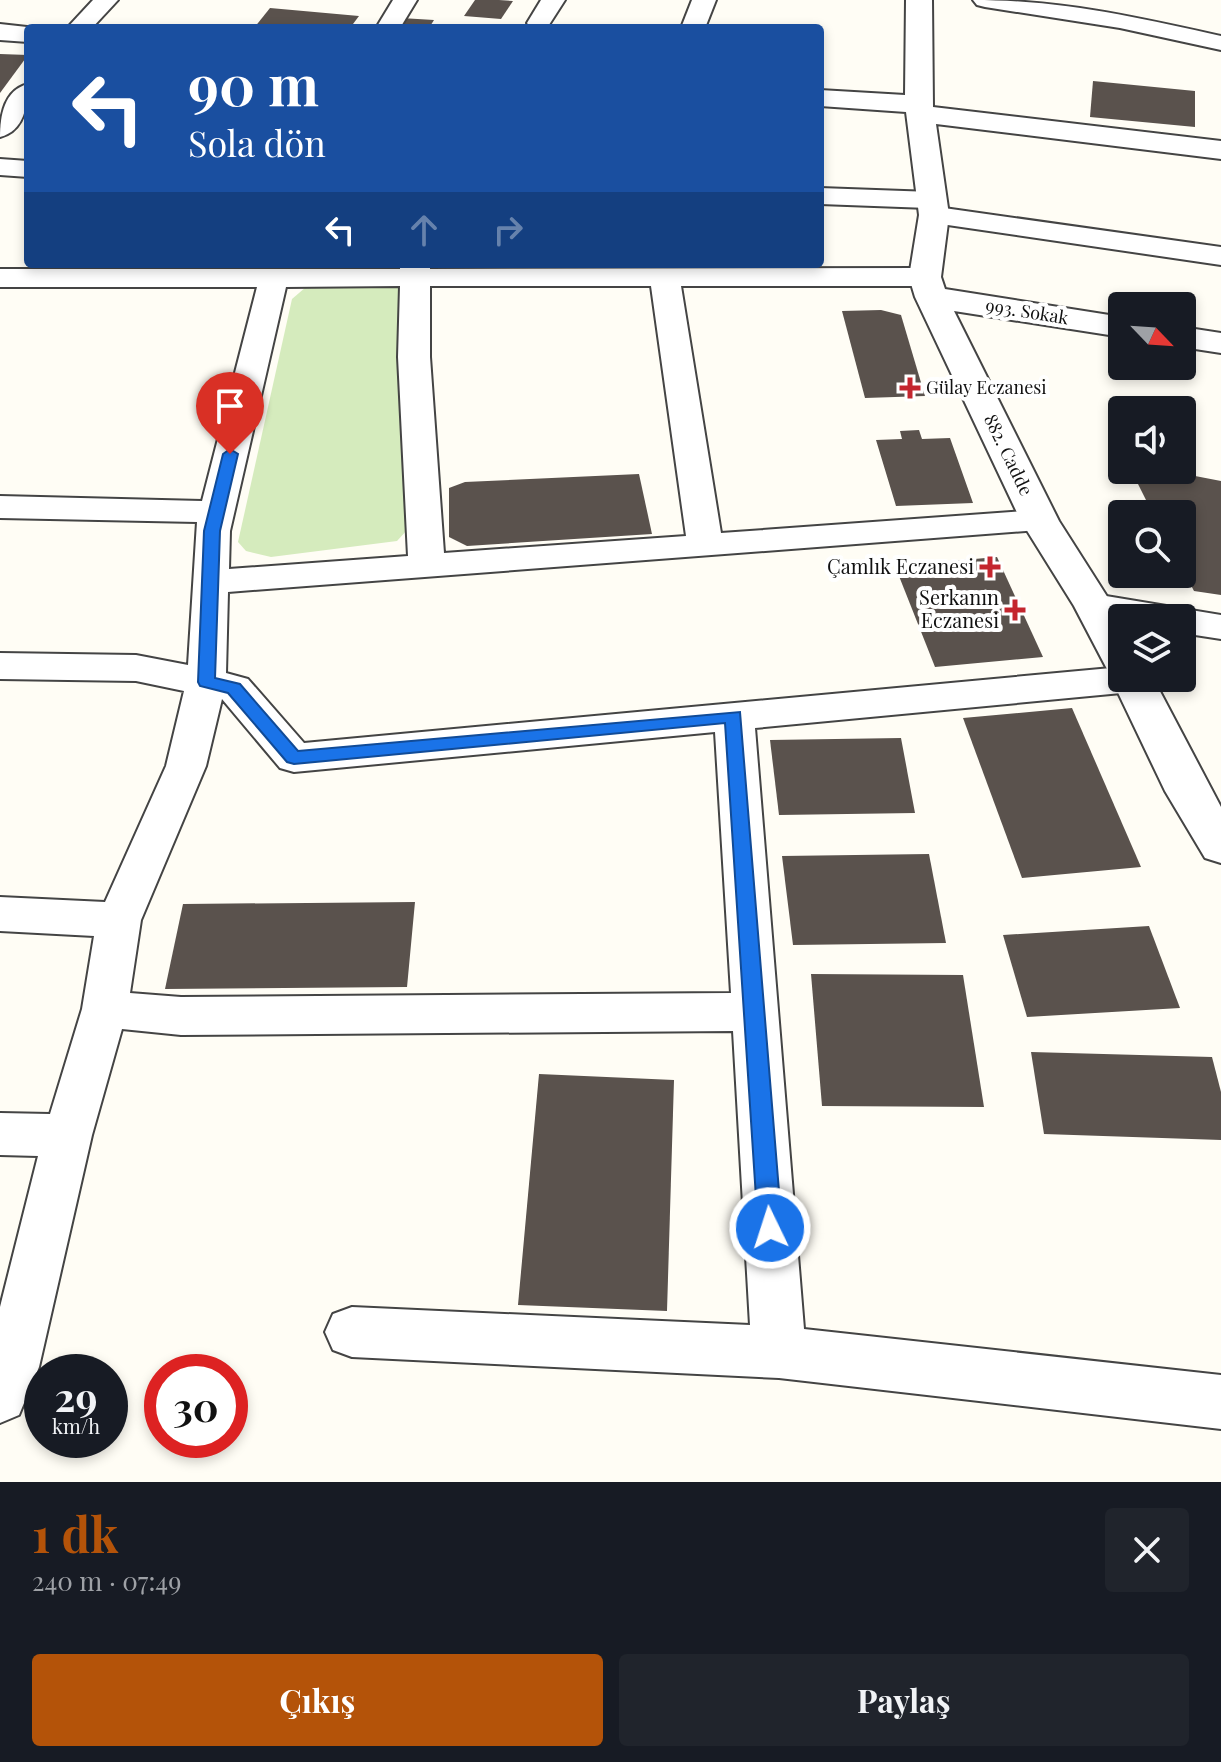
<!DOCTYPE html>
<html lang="tr">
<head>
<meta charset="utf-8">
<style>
  :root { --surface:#171b24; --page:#20242c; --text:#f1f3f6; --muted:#9ea1a6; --accent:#b45309 }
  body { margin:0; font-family:"Playfair Display",serif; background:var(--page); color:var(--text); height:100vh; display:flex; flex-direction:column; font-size:30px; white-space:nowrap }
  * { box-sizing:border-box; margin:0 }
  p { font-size:26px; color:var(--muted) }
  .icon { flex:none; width:44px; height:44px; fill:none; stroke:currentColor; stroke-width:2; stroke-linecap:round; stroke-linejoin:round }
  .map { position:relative; height:1482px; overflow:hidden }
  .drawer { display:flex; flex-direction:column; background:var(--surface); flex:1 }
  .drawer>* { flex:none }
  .hud { position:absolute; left:24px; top:24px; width:800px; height:244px; border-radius:8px; box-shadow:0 4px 12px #0003; background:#1a4fa0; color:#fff; overflow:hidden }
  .needle { width:52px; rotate:115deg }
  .fabs { position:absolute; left:1108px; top:292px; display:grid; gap:16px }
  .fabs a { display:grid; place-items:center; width:88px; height:88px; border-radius:8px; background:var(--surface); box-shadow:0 4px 12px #0003; font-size:40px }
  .speed { position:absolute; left:24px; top:1354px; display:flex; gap:16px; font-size:40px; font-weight:700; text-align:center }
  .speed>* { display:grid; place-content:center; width:104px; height:104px; border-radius:50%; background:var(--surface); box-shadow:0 4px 12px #0003; line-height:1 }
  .speed small { font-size:20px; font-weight:400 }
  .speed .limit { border:12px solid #d22; background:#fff; color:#111 }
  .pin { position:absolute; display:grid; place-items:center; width:68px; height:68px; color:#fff; margin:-82px -34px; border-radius:50% 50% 50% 0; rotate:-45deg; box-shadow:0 0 8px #0007 }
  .pin .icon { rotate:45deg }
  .me { position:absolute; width:88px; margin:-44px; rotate:356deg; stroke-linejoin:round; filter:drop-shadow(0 0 6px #0008) }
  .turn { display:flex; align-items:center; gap:28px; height:168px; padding:0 32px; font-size:36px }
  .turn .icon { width:104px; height:104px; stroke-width:2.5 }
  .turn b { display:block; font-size:56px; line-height:68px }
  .lanes { display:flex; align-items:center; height:76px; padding:0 32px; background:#0003; justify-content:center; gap:40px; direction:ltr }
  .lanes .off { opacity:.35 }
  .round { display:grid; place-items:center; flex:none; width:84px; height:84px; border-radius:8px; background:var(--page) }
  .overview { display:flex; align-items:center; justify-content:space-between; height:136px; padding:0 32px }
  h1 { font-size:48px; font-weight:700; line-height:60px; color:var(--accent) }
  .cta { display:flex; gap:16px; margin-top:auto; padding:16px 32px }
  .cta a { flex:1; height:92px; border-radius:8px; background:var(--accent); color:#fff; font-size:32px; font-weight:700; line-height:92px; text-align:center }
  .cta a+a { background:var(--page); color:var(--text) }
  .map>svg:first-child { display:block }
</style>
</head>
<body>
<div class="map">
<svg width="1221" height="1482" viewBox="0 0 1221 1482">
  <rect width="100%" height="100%" fill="#fffdf5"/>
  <!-- green -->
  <path fill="#d5ebbd" d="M 389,285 L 405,289 L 408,529 L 397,541 L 271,557 L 246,551 L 238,542 L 292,299 L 306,287 Z"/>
  <!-- building -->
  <g fill="#5a524d">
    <path d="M 475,0 L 499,0 L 513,1 L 501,19 L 464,16 Z"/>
    <path d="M 270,8 L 359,16 L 350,28 L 254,28 Z"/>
    <path d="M 401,18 L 434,20 L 429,28 L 395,28 Z"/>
    <path d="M 0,54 L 28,55 L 0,93 Z"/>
    <path d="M 1093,81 L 1195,91 L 1195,127 L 1090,117 Z"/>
    <path d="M 881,310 L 901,315 L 925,396 L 865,398 L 842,311 Z"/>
    <path d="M 919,430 L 922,439 L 950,438 L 973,503 L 896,506 L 876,440 L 902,439 L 900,431 Z"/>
    <path d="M 1142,470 L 1164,470 L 1221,481 L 1221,595 L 1194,591 L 1182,568 L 1182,514 L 1153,514 L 1138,484 Z"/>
    <path d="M 639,474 L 652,534 L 467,546 L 449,537 L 449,488 L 465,482 Z"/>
    <path d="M 997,557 L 1043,657 L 935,667 L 895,566 Z"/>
    <path d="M 1072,708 L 1141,867 L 1022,878 L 963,718 Z"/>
    <path d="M 901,738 L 915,813 L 779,815 L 770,740 Z"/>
    <path d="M 929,854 L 946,943 L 793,945 L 782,856 Z"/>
    <path d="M 415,902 L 407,987 L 165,989 L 183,904 Z"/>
    <path d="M 1149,926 L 1180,1008 L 1027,1017 L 1003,935 Z"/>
    <path d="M 811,974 L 963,975 L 984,1107 L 822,1106 Z"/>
    <path d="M 1031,1052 L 1212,1057 L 1221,1092 L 1221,1140 L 1044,1134 Z"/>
    <path d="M 539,1074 L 674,1080 L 667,1311 L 518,1305 Z"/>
  </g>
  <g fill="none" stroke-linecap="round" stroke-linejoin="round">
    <!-- minor casing -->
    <g stroke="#444" stroke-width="4">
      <g id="minor">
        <path d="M 93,0 L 118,0 L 92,28 L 67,28 Z"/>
        <path d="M 393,0 L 417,0 L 400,28 L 376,28 Z"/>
        <path d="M 541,0 L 565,0 L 547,28 L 531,28 L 527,23 Z"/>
        <path d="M 692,0 L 716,0 L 705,28 L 681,28 Z"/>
        <path d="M 973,0 C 1061,0 1136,17 1221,36 L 1221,50 L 1120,28 L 985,7 L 977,5 Z"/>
        <path d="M 28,84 C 28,105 24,131 0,137 C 0,116 4,90 28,84 Z"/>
        <path d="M 0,159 L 28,161 L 28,177 L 0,175 Z"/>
        <path d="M 820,188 L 932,192 L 942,194 L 946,200 L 937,207 L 1221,247 L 1221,265 L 934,223 L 924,221 L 920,215 L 928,208 L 820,204 Z"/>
        <path d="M 400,264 L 430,264 L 430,269 L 925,268 L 935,271 L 940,277 L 935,283 L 925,286 L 681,286 L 721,533 L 1040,510 L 1052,513 L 1057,521 L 1052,529 L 228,592 L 226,673 L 248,679 L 304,743 L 1122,667 L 1122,678 L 1151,678 L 1146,688 L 1132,692 L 755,728 L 804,1329 L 1221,1375 L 1221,1429 L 779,1378 L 352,1357 L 333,1350 L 325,1332 L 333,1314 L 352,1307 L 750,1325 L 733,1031 L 181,1035 L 122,1029 L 92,1135 L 39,1367 L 19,1415 L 0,1423 L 0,1307 L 38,1156 L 0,1155 L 0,1113 L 50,1114 L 82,1009 L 94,936 L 0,931 L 0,897 L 105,902 L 166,766 L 184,691 L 136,681 L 0,679 L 0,653 L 136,655 L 188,665 L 197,522 L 0,518 L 0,496 L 202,501 L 257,287 L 0,287 L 0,269 L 400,269 ZM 400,286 L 398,357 L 408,556 L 229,569 L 230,531 L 286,287 ZM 430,286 L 651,286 L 686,536 L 444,553 L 430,357 ZM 222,699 L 280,768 L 294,772 L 715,732 L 731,993 L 181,997 L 130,993 L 141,920 L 206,766 Z"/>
        <path d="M 1094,594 L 1221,615 L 1221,639 L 1182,633 L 1182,618 L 1122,618 L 1122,623 L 1081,615 L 1076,606 L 1081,597 Z"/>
      </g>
    </g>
    <!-- tertiary casing -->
    <g stroke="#444" stroke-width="4">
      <g id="tertiary">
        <path d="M 906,0 L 932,0 L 933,107 L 1221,141 L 1221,159 L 936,124 L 949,215 L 941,277 L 945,289 L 1122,317 L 1122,337 L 954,311 L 1059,521 L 1122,620 L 1122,678 L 1153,678 L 1221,807 L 1221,863 L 1205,858 L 1165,791 L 1111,678 L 1115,671 L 1107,669 L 1074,606 L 1021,521 L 915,297 L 909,277 L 919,215 L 906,112 L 820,106 L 820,90 L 905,95 Z"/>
        <path d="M 0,24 L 36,28 L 28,28 L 28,42 L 0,40 Z"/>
        <path d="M 1182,327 L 1221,333 L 1221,353 L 1182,347 Z"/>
      </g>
    </g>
    <!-- minor -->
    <use href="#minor" fill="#fff" fill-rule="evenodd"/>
    <!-- tertiary -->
    <use href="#tertiary" fill="#fff" fill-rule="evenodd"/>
  </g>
  <!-- route -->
  <path fill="#1a73e8" stroke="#114b97" stroke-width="2" d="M 230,449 L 238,454 L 220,531 L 215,678 L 240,684 L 298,751 L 740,712 L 782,1228 L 778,1236 L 770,1239 L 762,1236 L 758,1228 L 725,723 L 294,764 L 287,762 L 228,693 L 200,686 L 198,682 L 204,531 L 223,454 Z"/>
  <!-- markers -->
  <g fill="#c4262e" stroke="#fff" stroke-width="3">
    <path d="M906 376h8v8h8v8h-8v8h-8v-8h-8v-8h8z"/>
    <path d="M986 555h8v8h8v8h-8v8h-8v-8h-8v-8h8z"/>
    <path d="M1011 598h8v8h8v8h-8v8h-8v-8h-8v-8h8z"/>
  </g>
  <g text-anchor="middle" stroke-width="8" stroke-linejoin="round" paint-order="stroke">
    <!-- far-street labels -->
    <g font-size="18" fill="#111" stroke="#fff">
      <text transform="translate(1027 312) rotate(9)" y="6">993. Sokak</text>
      <text transform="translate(1008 455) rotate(64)" y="6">882. Cadde</text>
    </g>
    <!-- far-poi labels -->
    <g font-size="18" fill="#111" stroke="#fff" text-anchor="start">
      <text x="926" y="394">Gülay Eczanesi</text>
    </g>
    <!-- poi labels -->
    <g font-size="20" fill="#111" stroke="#fff" text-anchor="end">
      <text x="974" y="574">Çamlık Eczanesi</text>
      <text x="999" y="605">Serkanın<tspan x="999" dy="23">Eczanesi</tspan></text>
    </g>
  </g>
</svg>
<div class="fabs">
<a><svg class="needle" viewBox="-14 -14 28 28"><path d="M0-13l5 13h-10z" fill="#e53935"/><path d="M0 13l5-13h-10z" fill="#9ea1a6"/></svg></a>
<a><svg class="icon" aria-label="sound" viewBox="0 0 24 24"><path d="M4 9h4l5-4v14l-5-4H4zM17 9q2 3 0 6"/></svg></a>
<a><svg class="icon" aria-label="search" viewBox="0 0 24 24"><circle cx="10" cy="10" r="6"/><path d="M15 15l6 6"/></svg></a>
<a><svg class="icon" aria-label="layers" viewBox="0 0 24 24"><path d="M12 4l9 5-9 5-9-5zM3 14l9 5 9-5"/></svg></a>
</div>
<div class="speed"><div>29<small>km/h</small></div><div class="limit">30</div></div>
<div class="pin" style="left:230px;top:454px;background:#d93025"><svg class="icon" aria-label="arrive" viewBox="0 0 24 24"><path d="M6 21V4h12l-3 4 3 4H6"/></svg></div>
<svg class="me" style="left:770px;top:1228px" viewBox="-20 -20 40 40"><circle r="17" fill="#1a73e8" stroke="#fff" stroke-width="3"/><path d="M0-11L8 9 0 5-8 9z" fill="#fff"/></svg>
<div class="hud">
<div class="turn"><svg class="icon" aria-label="left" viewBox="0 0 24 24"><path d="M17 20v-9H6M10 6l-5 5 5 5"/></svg><div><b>90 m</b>Sola dön</div></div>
<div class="lanes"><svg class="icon" aria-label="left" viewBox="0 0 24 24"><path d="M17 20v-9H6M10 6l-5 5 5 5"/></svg><svg class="icon off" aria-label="ahead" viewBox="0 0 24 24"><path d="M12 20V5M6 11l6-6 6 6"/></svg><svg class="icon off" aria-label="right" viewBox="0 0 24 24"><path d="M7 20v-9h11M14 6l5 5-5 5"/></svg></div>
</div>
</div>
<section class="drawer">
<div class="overview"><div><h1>1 dk</h1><p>240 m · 07:49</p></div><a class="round"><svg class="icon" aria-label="close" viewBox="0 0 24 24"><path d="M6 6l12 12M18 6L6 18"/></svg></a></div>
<div class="cta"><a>Çıkış</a><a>Paylaş</a></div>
</section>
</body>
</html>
